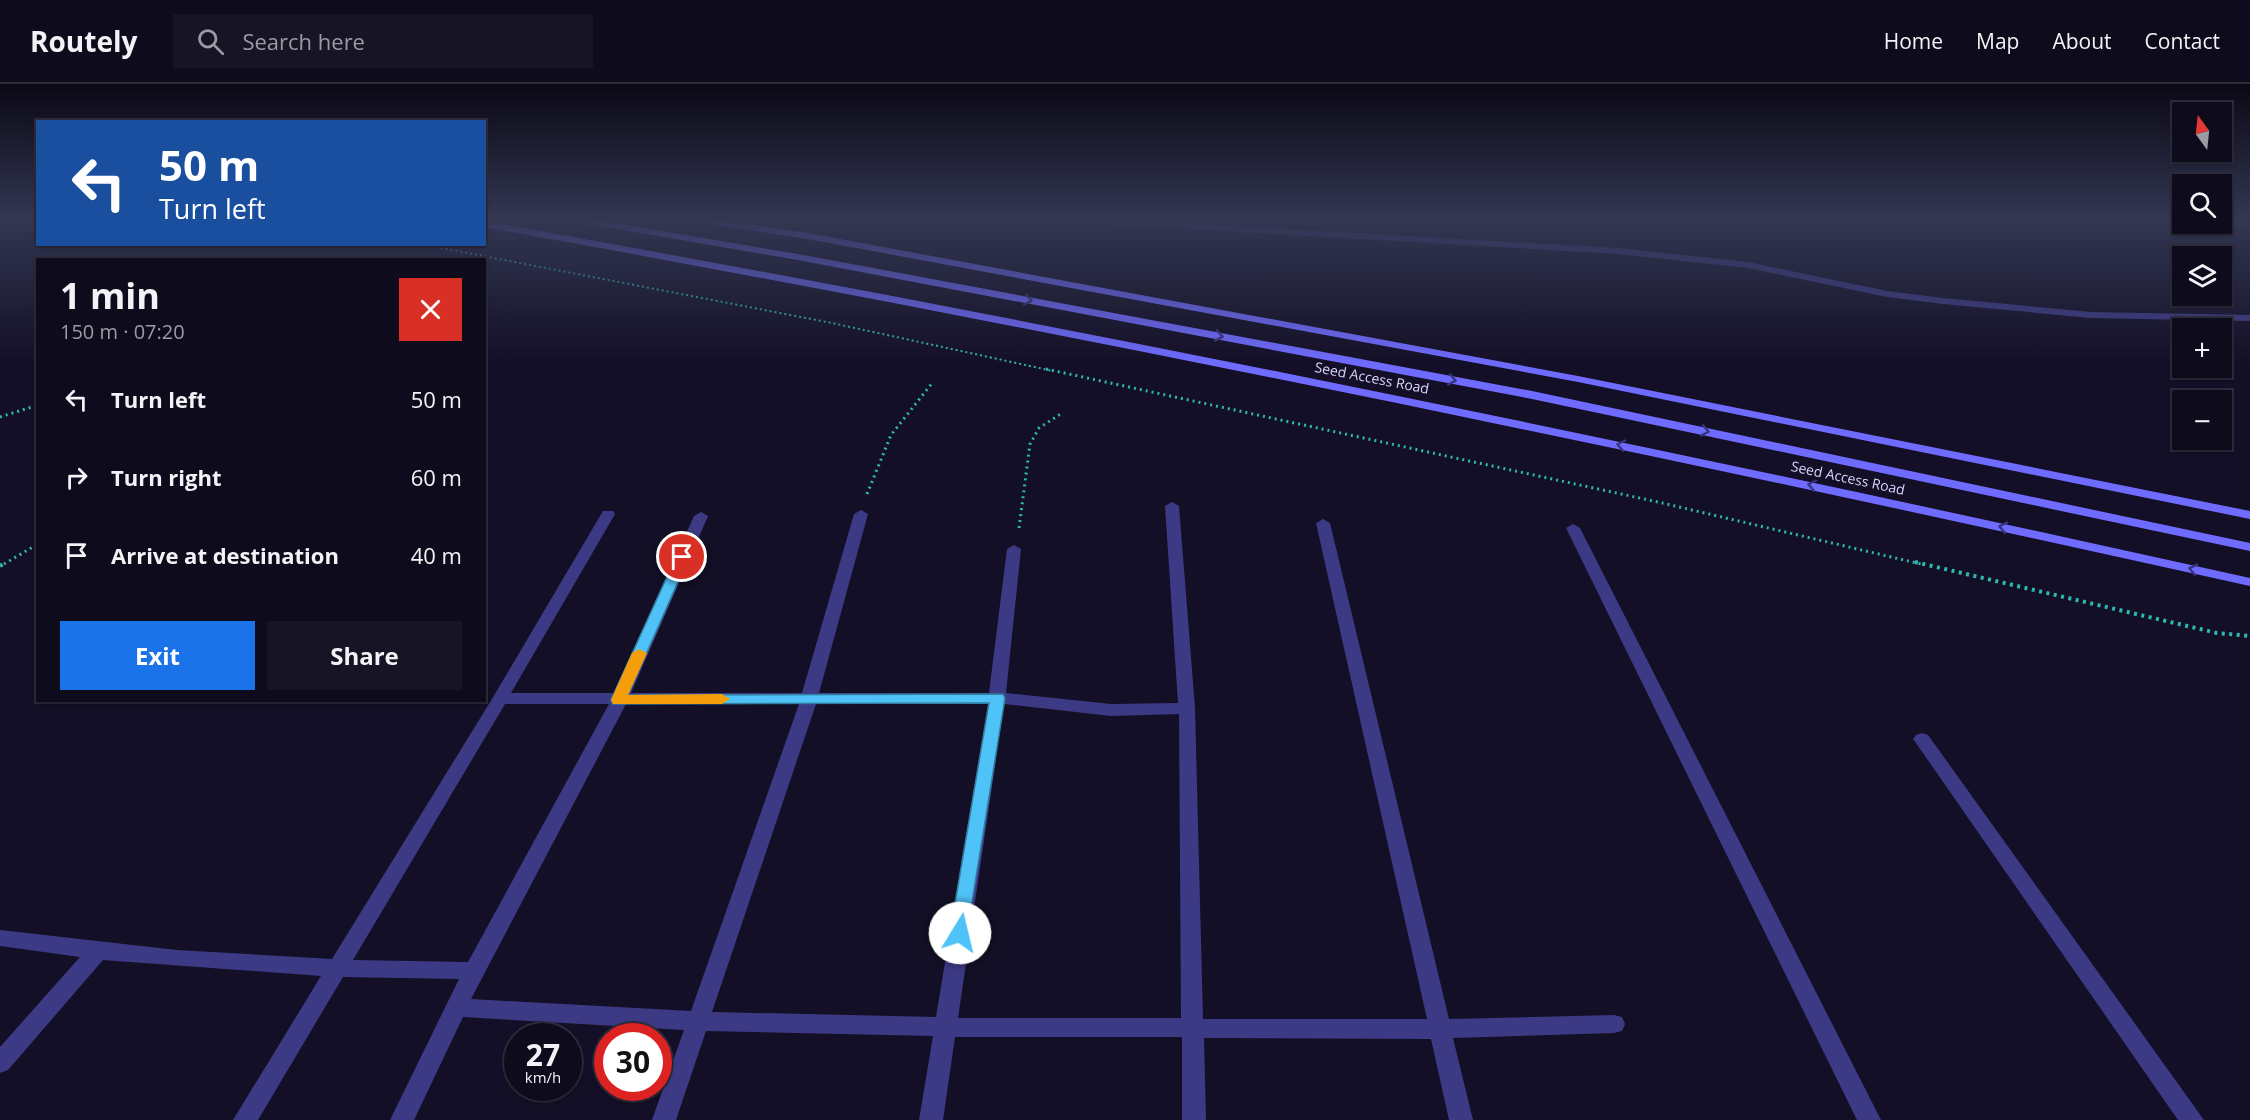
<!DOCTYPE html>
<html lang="en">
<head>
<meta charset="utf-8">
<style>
  :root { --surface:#0e0b1c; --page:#171425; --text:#f1f3f6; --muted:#9b9ba3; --line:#2e2b3b; --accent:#1a73e8 }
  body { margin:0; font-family:"Open Sans",sans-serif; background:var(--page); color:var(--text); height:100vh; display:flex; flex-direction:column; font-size:22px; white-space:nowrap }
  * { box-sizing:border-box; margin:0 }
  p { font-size:20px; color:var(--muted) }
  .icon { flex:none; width:33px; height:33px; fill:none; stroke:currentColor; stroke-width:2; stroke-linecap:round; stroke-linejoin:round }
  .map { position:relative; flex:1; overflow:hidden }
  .side { position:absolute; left:36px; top:174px; width:450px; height:444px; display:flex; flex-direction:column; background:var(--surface); border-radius:0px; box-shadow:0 2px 4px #0004,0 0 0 2px var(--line) }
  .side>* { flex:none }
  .hud { position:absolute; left:36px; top:36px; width:450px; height:126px; border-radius:0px; box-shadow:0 2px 4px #0004,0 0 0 2px var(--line); background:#1a4fa0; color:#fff; overflow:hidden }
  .needle { width:39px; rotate:345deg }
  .fabs { position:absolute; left:2172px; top:18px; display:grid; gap:12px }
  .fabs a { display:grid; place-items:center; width:60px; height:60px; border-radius:0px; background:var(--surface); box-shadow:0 2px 4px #0004,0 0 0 2px var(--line); font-size:30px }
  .speed { position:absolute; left:504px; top:939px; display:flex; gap:12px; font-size:30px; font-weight:700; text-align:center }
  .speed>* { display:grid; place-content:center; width:78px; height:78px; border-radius:50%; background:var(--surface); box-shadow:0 2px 4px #0004,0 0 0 2px var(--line); line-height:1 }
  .speed small { font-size:15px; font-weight:400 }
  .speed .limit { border:9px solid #d22; background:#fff; color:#111 }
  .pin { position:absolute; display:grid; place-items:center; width:51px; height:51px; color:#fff; margin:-26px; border:3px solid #fff; border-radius:50%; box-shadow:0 2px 6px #0007 }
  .me { position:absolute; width:66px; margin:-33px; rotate:9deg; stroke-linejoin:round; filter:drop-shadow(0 0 4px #0008) }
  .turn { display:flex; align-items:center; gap:21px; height:126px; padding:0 24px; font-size:27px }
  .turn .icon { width:78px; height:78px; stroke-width:2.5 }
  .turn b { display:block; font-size:42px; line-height:51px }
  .round { display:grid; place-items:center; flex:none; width:63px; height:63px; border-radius:0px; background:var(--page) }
  .summary { display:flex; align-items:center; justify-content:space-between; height:102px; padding:0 24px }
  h1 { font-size:36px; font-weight:700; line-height:45px }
  .cta { display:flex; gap:12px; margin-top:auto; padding:12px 24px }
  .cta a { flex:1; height:69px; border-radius:0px; background:var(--accent); color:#fff; font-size:24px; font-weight:700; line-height:69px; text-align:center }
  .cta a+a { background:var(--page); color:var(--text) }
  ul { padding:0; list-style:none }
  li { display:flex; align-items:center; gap:18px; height:78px; padding:0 24px }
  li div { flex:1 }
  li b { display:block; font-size:22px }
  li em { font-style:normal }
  header { display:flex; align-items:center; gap:36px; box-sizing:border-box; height:84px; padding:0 30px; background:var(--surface); border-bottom:2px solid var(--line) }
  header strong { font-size:28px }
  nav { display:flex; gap:33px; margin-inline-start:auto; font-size:21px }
  .search { width:420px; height:54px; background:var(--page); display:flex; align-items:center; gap:15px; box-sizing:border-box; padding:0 21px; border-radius:0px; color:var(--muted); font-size:22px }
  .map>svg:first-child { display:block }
</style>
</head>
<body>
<header>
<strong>Routely</strong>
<div class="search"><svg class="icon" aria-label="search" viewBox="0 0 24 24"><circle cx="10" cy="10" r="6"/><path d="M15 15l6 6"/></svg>Search here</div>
<nav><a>Home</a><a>Map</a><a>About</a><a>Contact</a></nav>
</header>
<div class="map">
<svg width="2250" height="1036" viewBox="0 0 2250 1036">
  <rect width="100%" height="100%" fill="#130f26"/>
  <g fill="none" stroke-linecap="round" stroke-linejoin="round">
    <!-- path-far2 -->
    <g stroke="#2fb8b0" stroke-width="2" stroke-dasharray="2 3" stroke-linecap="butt">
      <path d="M 2222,138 L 2250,142"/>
      <path d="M 421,160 L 832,239 L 1053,287"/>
    </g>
    <!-- path-far1 -->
    <g stroke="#2fb8b0" stroke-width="3" stroke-dasharray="2 4" stroke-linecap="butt">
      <path d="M 1046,285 L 1658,418 L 1921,480"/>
      <path d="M 0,333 L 38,321"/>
      <path d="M 867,410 L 891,351 L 933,298"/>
      <path d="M 1019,444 L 1030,360 L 1039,344 L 1062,329"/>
      <path d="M 4,480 L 38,460"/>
    </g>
    <!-- path -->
    <g stroke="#2fb8b0" stroke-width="4" stroke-dasharray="3 4.5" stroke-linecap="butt">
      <path d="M 1915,478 L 2217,549 L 2250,552"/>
      <path d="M 0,482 L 6,478"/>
    </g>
    <!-- lane -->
    <path fill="#3d3a85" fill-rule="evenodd" d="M 1067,135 L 1111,135 L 1618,164 L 1748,178 L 1887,207 L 1943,214 L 2091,228 L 2250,231 L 2250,237 L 2091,234 L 1943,220 L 1887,213 L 1748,184 L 1618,170 L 1071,138 Z"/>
    <!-- street -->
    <g fill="#3d3a85" fill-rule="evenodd">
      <path d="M 1172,418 L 1179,422 L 1195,624 L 1203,935 L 1427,935 L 1316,439 L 1323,435 L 1330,439 L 1449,935 L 1614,931 L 1622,933 L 1625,940 L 1622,947 L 1614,949 L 1453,954 L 1473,1036 L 1449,1036 L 1431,955 L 1204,954 L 1206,1036 L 1182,1036 L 1182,953 L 955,953 L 943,1036 L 919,1036 L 933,952 L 706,947 L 676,1036 L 652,1036 L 684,946 L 463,933 L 414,1036 L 390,1036 L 459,895 L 343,893 L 258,1036 L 233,1036 L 321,892 L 103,876 L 8,986 L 0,989 L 0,963 L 80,873 L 0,862 L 0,846 L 177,866 L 332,875 L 492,615 L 603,427 L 613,427 L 615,430 L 511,609 L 614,609 L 694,432 L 701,428 L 708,432 L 631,609 L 802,609 L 854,430 L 861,426 L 868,430 L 819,609 L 989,609 L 1007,465 L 1014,461 L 1021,465 L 1006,609 L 1111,620 L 1178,619 L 1165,422 ZM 505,620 L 609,620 L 468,878 L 353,876 ZM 626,620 L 799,620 L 691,927 L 471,915 ZM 816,620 L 988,620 L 936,933 L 712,928 ZM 1004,620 L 1111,632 L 1179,630 L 1181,934 L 958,934 Z"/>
      <path d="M 1573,440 L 1580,444 L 1881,1036 L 1857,1036 L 1566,444 Z"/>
      <path d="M 1922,649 L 1928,651 L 2204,1036 L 2178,1036 L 1916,659 L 1913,655 L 1916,651 Z"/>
    </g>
    <!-- secondary -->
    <g fill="#6f6bff" fill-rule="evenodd">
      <path d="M 573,135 L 591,135 L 798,170 L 1532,307 L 2250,459 L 2250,467 L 1532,315 L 798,176 L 577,138 Z"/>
      <path d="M 693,135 L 712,135 L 808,149 L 1578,292 L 2250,427 L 2250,435 L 1578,298 L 808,155 L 697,138 Z"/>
      <path d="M 484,137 C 1076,242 1664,364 2250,494 L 2250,502 C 1664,372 1076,249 484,143 Z"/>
    </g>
  </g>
  <!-- one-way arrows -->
  <defs><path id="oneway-chevron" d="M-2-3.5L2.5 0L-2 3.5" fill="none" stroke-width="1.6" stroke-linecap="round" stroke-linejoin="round" transform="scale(1.5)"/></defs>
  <g stroke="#38347d">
    <use href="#oneway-chevron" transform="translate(1028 216) rotate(11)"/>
    <use href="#oneway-chevron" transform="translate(1219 252) rotate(11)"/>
    <use href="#oneway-chevron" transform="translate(1452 296) rotate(11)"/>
    <use href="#oneway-chevron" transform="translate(1705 347) rotate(12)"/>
    <use href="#oneway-chevron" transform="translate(1621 361) rotate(-168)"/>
    <use href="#oneway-chevron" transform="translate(1812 401) rotate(-168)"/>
    <use href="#oneway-chevron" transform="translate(2003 443) rotate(-167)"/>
    <use href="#oneway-chevron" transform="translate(2193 485) rotate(-167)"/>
  </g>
  <!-- sky -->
  <linearGradient id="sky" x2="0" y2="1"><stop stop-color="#0a0815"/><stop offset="0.48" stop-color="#333752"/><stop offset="1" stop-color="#333752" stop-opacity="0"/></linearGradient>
  <rect width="2250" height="280" fill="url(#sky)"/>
  <!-- route -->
  <path fill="#4fc3f7" stroke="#337fa1" stroke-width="1.5" d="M 682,469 L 689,473 L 628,611 L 1003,610 L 1005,614 L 966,855 L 960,857 L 953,855 L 950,849 L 989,619 L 613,620 L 611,616 L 676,473 Z"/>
  <!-- slow -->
  <path fill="#f59e0b" d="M 639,565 L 647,569 L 628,611 L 722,610 L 730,615 L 722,620 L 613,620 L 611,616 L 632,569 Z"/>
  <g text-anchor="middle" stroke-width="6" stroke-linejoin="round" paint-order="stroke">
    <!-- far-street labels -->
    <g font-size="14" fill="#d9d4ff" stroke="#130f26">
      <text transform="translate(1372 294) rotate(11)" y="5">Seed Access Road</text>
      <text transform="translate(1848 394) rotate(12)" y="5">Seed Access Road</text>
    </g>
  </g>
</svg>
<div class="fabs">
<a><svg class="needle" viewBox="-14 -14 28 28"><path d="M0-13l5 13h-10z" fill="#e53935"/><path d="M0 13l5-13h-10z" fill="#9b9ba3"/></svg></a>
<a><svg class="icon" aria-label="search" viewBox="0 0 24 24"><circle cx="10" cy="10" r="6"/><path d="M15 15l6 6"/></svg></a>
<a><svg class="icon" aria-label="layers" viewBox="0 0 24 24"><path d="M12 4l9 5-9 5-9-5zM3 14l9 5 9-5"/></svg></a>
<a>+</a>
<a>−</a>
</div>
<div class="speed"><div>27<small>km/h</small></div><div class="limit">30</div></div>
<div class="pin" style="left:682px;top:473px;background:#d93025"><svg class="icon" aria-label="arrive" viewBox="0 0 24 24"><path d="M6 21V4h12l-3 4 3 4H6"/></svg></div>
<svg class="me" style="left:960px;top:849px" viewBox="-20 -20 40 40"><circle r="19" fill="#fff"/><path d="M0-13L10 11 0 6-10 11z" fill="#4fc3f7"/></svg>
<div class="hud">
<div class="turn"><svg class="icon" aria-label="left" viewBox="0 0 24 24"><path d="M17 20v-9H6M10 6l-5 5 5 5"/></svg><div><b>50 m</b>Turn left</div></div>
</div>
<section class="side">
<div class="summary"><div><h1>1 min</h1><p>150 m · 07:20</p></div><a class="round" style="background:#d93025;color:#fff"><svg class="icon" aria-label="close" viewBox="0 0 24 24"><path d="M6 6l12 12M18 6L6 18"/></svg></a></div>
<ul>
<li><svg class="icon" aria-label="left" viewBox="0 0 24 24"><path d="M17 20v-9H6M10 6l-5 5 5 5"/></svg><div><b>Turn left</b></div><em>50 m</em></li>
<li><svg class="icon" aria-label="right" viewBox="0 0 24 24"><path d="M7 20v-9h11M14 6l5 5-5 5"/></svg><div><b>Turn right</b></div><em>60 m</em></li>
<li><svg class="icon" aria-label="arrive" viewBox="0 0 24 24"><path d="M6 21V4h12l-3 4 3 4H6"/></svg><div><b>Arrive at destination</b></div><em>40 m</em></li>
</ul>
<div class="cta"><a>Exit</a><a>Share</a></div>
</section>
</div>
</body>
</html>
